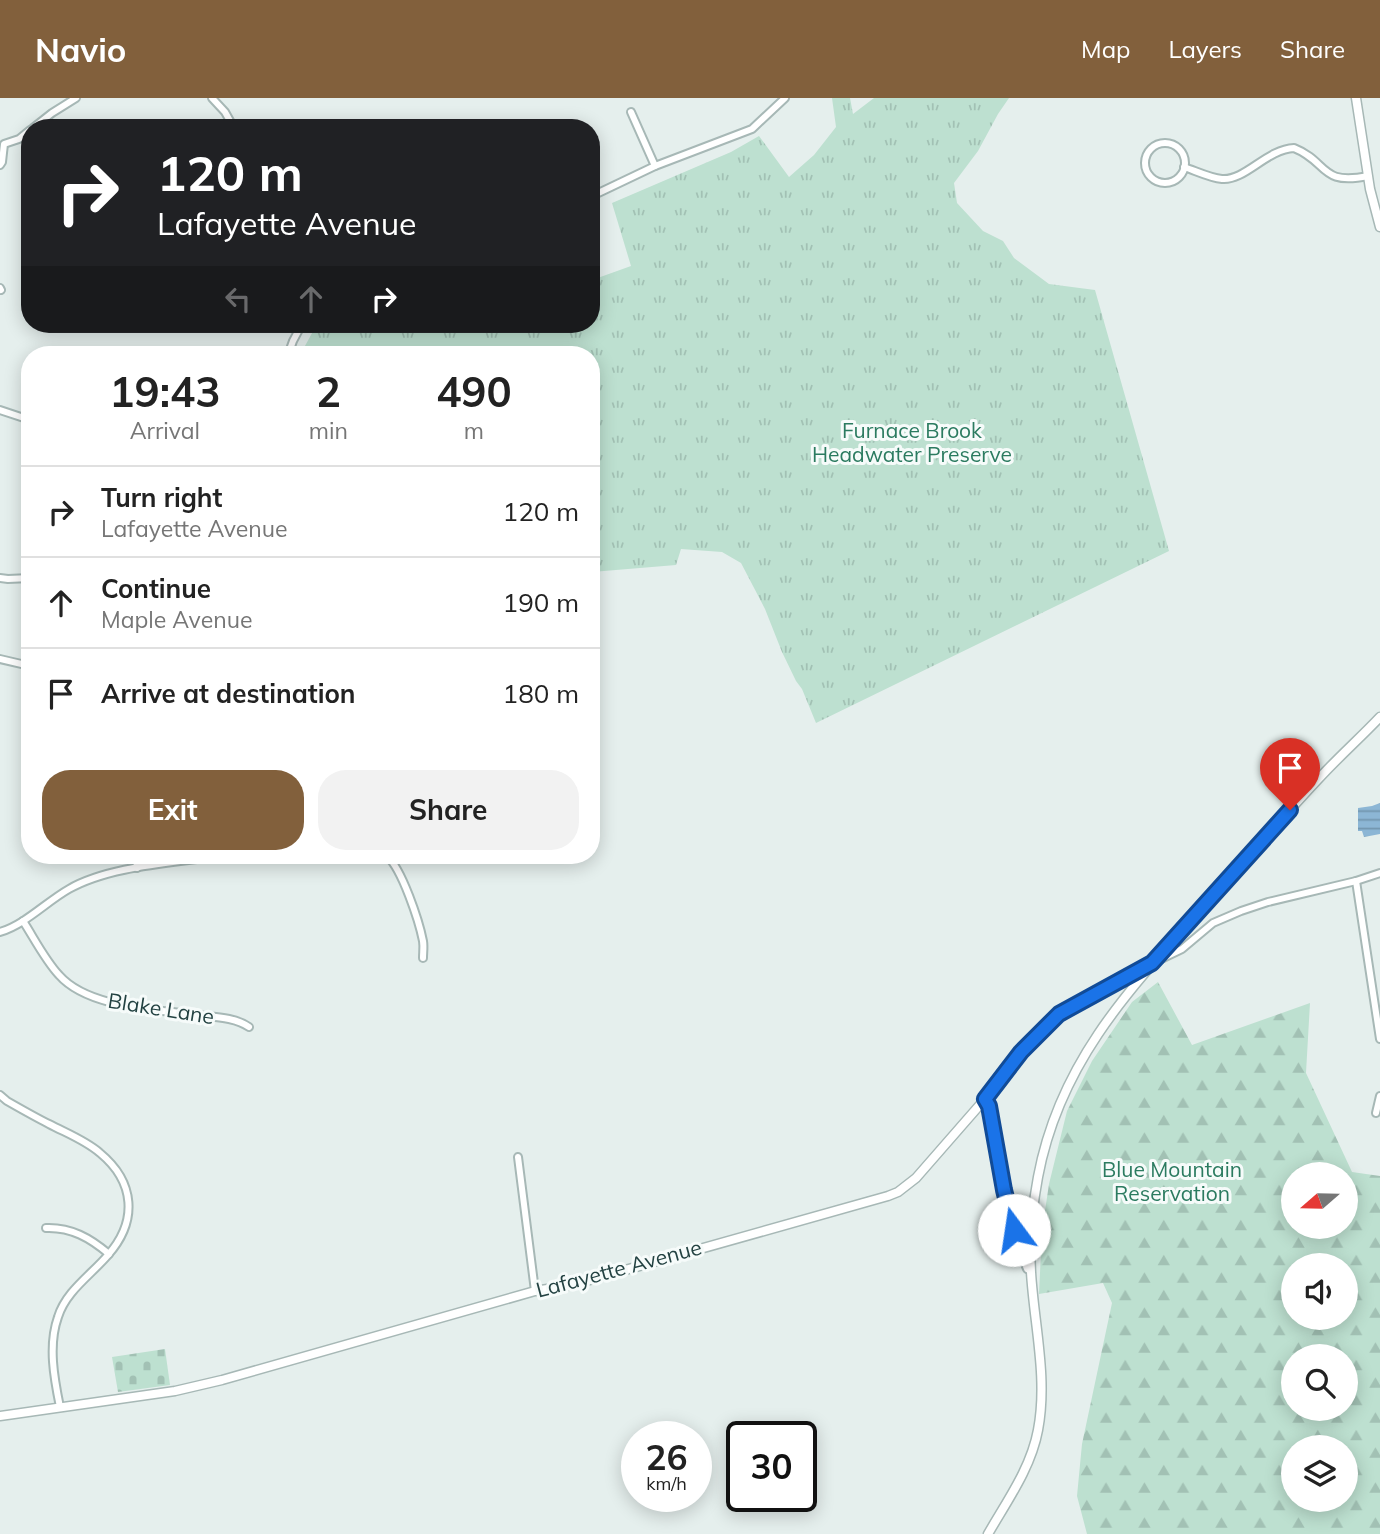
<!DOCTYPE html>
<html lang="en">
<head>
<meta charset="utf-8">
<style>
  :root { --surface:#fff; --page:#f2f2f2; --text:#222; --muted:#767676; --line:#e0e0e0; --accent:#82603c }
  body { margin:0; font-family:Mulish,sans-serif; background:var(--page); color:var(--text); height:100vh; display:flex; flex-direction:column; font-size:26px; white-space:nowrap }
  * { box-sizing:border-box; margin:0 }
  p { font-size:23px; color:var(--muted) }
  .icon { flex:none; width:38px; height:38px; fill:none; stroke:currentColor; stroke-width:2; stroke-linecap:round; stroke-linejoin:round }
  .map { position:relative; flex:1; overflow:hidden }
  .panel { position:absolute; left:21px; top:248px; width:579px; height:518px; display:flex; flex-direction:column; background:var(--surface); border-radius:28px; box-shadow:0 4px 18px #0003 }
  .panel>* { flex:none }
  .guide { position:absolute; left:21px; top:21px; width:579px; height:214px; border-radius:28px; box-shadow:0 4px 18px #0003; background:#202124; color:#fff; overflow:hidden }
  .needle { width:46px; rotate:250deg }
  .fabs { position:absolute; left:1281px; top:1064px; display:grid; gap:14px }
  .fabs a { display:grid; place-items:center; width:77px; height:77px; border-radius:50%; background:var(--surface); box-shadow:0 4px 18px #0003; font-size:35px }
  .speed { position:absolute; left:621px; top:1323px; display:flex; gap:14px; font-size:35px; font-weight:700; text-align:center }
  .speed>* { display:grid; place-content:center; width:91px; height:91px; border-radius:50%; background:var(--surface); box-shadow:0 4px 18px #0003; line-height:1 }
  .speed small { font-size:18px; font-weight:400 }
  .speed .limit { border:4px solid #111; border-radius:10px; background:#fff; color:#111 }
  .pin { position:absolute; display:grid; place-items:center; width:60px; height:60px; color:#fff; margin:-72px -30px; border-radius:50% 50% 50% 0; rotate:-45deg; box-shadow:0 0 7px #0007 }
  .pin .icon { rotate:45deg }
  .me { position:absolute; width:77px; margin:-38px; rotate:346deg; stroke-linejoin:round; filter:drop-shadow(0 0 5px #0008) }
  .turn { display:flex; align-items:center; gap:24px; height:147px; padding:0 21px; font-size:32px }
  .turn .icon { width:91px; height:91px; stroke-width:2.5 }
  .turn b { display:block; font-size:49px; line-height:60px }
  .lanes { display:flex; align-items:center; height:66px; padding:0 21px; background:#0003; justify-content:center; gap:35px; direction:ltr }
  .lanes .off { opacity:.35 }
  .eta { display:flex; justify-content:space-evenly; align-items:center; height:119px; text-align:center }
  .eta b { font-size:42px; font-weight:700; line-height:49px }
  .cta { display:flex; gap:14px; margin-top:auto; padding:14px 21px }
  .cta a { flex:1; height:80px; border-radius:28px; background:var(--accent); color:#fff; font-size:28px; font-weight:700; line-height:80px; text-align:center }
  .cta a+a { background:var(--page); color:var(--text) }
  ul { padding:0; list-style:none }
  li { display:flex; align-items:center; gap:21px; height:91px; padding:0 21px; border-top:2px solid var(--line) }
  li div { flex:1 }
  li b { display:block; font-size:26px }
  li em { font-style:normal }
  header { display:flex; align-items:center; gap:42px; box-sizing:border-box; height:98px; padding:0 35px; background:var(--accent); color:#fff }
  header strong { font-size:33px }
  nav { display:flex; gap:38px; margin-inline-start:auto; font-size:24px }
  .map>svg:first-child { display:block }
</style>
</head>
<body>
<header>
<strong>Navio</strong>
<nav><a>Map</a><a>Layers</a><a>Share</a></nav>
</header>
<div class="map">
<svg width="1380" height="1436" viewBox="0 0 1380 1436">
  <defs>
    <pattern id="grass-tufts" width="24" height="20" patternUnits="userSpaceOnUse" patternTransform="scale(1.75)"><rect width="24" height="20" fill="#bde0d0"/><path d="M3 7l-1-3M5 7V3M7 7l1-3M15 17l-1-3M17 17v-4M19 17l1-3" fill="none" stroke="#a2c1b4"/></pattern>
    <pattern id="forest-firs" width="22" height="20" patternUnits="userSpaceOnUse" patternTransform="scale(1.75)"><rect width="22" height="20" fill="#bde0d0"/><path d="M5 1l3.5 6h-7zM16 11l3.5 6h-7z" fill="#a2c1b4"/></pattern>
    <pattern id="cemetery-stones" width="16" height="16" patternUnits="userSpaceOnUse" patternTransform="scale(1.75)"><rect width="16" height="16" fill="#bde0d0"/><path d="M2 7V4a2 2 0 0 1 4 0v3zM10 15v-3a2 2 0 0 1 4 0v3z" fill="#a2c1b4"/></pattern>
    <pattern id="water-rules" width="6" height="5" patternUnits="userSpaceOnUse" patternTransform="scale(1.75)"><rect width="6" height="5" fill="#8cb6d5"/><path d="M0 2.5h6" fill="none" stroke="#7296ae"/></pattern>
  </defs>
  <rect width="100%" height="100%" fill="#e5efed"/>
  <!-- grass -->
  <path fill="url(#grass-tufts)" d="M 832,0 L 850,0 L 853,16 L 874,0 L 1009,0 L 998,16 L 978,53 L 954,85 L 957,105 L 983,133 L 1003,143 L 1014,160 L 1049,186 L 1095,192 L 1169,453 L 816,625 L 802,591 L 796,583 L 782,554 L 765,511 L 741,465 L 722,454 L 681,451 L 676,467 L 592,474 L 592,257 L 300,257 L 317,226 L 592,226 L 592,182 L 631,168 L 612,105 L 731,54 L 759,38 L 789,79 L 814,57 L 836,29 Z"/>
  <!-- forest -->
  <path fill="url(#forest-firs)" fill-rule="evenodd" d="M 1158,884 L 1192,947 L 1310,905 L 1306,975 L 1352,1074 L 1380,1078 L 1380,1436 L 1087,1436 L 1077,1398 L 1082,1346 L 1112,1205 L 1103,1185 L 1039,1196 L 1042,1133 L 1049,1086 L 1067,1013 L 1092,963 L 1132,904 ZM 1293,1076 L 1346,1076 L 1346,1129 L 1293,1129 ZM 1293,1167 L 1346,1167 L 1346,1220 L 1293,1220 ZM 1293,1258 L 1346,1258 L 1346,1311 L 1293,1311 ZM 1346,1349 L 1346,1402 L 1293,1402 L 1293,1349 Z"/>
  <!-- cemetery -->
  <path fill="url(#cemetery-stones)" d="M 165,1251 L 170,1287 L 118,1294 L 112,1259 Z"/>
  <!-- water -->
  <path fill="url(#water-rules)" d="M 1380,705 L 1380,736 L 1364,739 L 1362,733 L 1358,733 L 1358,710 L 1372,708 Z"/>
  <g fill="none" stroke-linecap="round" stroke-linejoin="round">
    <!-- minor casing -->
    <g stroke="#a7b8b6" stroke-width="10">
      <g id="minor">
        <path d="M 212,0 L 225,14 L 234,30"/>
        <path d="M 631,14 L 655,68"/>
        <path d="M 33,30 L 52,15 L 76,0"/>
        <circle cx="1165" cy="65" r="20"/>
        <path d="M 0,67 L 2,64 L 4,46 L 19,41 L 30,32"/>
        <path d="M 1184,69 C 1196,73 1210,80 1222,81 C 1245,83 1267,51 1294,50 C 1329,64 1319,88 1368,78"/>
        <path d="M 592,98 L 655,68 L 752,31 L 785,0"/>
        <path d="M 0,190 L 1,192"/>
        <path d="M 288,257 L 293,243 L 302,226"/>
        <path d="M 0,312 L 30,322"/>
        <path d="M 0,480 L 8,481 L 30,480"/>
        <path d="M 0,561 L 30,568"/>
        <path d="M 136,758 L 137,770"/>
        <path d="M 387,758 C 402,771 419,823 423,843 C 424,849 423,854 423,860"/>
        <path d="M 1356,783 L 1380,941"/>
        <path d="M 23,823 C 34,840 45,862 59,877 C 88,910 155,911 197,917 C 213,919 235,919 249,929"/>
        <path d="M 0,834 C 26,826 46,804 69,791 C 109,768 173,765 218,758"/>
        <path d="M 1157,863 L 1182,851 L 1213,825 L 1241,813 L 1268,804 L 1356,783 L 1380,775"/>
        <path d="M 0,997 L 7,1003 C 21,1011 35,1019 49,1026 C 66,1035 85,1042 100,1055 C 135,1084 138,1123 108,1157 C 91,1177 66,1193 58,1219 C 48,1247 54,1280 60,1309"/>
        <path d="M 985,1001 L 989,1008 C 998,1062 1008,1115 1025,1166 L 1027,1171 L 1031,1173"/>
        <path d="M 1376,1015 L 1380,998"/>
        <path d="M 518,1059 L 535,1193"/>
        <path d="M 46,1130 C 71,1129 90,1140 109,1156"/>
      </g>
    </g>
    <!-- tertiary casing -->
    <g stroke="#a7b8b6" stroke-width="11">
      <g id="tertiary">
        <path d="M 1356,0 L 1370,91 L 1380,129"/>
        <path d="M 0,1318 L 175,1293 L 222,1282 L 535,1193 L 572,1187 L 888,1098 L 898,1094 L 916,1080 L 985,1001 L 1021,954 L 1044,929 L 1059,916 L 1152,865"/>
        <path d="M 988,1436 C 1007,1403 1031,1370 1038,1332 C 1048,1280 1034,1226 1031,1174 C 1029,1142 1032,1111 1038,1079 C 1060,961 1134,886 1211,801 C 1248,759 1285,716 1324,675 C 1342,656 1362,638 1380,619"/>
      </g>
    </g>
    <!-- minor -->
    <use href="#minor" stroke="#fff" stroke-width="6"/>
    <!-- tertiary -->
    <use href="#tertiary" stroke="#fff" stroke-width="8"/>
  </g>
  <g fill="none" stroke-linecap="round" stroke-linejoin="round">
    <!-- route casing -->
    <g stroke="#114b97" stroke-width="18">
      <path id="route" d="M 1014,1132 L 1004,1092 L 989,1008 L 985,1001 L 1021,954 L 1059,916 L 1152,865 L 1290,712"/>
    </g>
    <!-- route -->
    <use href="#route" stroke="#1a73e8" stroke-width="12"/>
  </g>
  <g text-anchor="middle" stroke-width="6" stroke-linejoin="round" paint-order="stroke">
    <!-- park labels -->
    <g font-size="21" fill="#2b7b60" stroke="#f6fbfa">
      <text x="912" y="340">Furnace Brook<tspan x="912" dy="24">Headwater Preserve</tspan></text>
      <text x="1172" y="1079">Blue Mountain<tspan x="1172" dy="24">Reservation</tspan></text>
    </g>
    <!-- street labels -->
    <g font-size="21" fill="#234242" stroke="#f6fbfa">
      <text transform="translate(161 911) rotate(9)" y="7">Blake Lane</text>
      <text transform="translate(619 1171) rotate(-15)" y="7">Lafayette Avenue</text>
    </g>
  </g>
</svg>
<div class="fabs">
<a><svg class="needle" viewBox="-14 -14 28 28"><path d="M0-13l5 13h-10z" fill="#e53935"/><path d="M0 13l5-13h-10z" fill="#767676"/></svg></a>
<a><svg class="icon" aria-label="sound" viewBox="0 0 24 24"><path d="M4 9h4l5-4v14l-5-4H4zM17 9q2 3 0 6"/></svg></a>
<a><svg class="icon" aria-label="search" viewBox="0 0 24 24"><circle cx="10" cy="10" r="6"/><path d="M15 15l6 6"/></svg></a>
<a><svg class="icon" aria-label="layers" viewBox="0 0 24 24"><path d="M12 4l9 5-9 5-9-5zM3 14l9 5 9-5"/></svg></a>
</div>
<div class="speed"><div>26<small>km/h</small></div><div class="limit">30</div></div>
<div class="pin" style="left:1290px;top:712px;background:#d93025"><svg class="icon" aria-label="arrive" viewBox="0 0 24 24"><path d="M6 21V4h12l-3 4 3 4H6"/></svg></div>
<svg class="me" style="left:1014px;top:1132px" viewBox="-20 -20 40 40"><circle r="19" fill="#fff"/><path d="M0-13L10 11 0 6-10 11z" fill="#1a73e8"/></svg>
<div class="guide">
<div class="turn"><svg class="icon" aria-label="right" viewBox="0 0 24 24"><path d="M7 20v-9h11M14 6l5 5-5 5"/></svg><div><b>120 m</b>Lafayette Avenue</div></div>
<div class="lanes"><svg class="icon off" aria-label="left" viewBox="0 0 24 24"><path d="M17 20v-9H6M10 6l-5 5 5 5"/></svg><svg class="icon off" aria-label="ahead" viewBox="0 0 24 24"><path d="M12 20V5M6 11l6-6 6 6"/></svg><svg class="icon" aria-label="right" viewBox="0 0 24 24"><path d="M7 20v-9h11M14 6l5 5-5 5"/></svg></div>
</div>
<section class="panel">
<div class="eta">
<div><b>19:43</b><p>Arrival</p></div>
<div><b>2</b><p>min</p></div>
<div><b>490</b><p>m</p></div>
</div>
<ul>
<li><svg class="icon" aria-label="right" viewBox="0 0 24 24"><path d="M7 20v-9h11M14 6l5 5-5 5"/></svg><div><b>Turn right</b><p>Lafayette Avenue</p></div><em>120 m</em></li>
<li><svg class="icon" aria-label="ahead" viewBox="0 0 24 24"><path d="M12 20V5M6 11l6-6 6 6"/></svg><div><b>Continue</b><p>Maple Avenue</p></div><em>190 m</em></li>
<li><svg class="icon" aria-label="arrive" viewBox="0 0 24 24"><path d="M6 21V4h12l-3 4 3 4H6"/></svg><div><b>Arrive at destination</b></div><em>180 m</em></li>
</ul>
<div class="cta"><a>Exit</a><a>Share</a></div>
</section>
</div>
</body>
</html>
